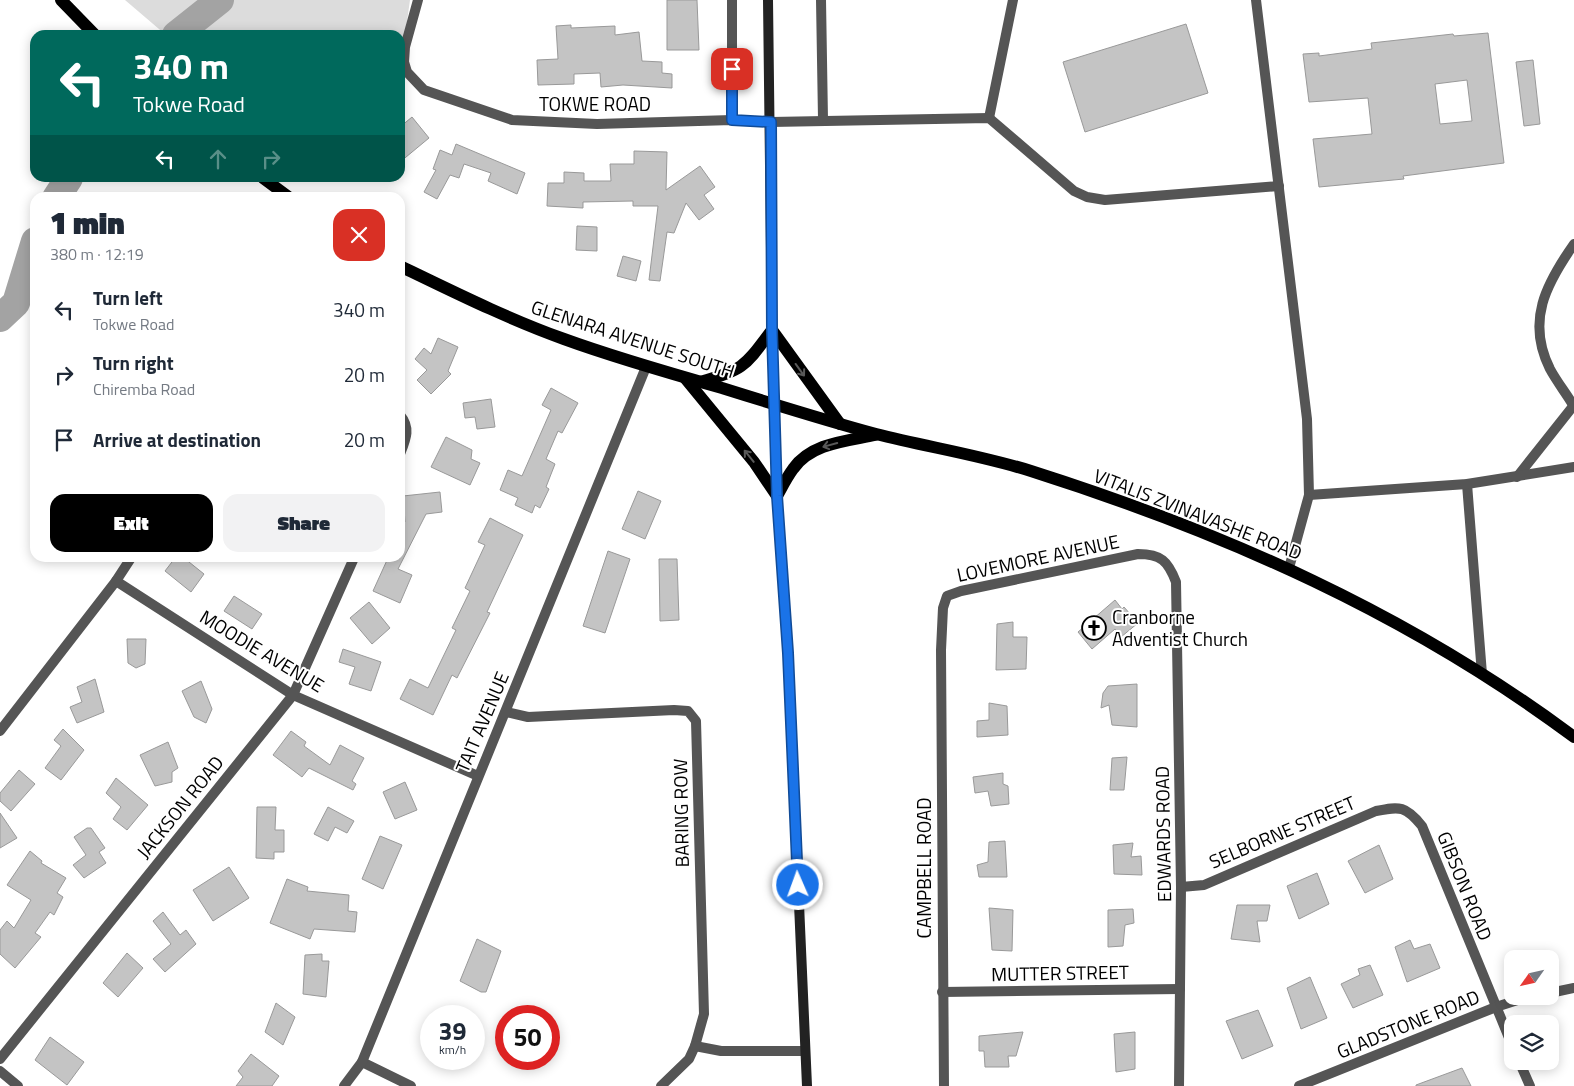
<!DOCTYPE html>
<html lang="en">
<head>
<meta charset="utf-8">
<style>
  :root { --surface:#fff; --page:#f2f2f3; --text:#1f2937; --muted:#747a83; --accent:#000 }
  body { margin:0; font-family:"Titillium Web",sans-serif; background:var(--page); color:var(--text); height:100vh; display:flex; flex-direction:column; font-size:19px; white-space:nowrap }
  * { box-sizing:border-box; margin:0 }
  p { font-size:16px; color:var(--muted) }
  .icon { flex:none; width:28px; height:28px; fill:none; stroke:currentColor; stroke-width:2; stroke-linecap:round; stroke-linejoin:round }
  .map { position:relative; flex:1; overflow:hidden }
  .sheet { position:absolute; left:30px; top:192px; width:375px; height:370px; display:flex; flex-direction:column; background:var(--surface); border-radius:15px; box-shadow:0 2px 12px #0003 }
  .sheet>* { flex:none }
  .banner { position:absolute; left:30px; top:30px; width:375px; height:152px; border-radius:15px; box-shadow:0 2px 12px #0003; background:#00695c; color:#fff; overflow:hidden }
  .needle { width:32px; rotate:236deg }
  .fabs { position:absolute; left:1504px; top:950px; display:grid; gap:10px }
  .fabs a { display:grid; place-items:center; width:55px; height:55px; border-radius:10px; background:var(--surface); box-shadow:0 2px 12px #0003; font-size:25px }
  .speed { position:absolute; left:420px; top:1005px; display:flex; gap:10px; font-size:25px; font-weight:700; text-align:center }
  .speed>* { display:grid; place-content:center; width:65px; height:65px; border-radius:50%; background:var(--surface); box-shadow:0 2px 12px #0003; line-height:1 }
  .speed small { font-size:12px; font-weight:400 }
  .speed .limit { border:8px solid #d22; background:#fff; color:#111 }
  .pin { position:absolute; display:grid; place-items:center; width:42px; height:42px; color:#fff; margin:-21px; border-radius:10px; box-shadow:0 2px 8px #0006 }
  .me { position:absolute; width:55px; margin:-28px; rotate:358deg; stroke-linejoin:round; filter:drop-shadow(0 0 4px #0008) }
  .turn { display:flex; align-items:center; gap:18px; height:105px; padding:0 20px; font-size:22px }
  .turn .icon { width:65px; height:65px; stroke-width:2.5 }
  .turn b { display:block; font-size:35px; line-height:42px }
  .lanes { display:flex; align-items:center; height:48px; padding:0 20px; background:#0003; justify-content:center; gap:25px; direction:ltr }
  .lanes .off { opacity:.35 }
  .round { display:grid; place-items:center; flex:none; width:52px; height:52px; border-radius:15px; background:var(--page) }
  .summary { display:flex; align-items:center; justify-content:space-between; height:85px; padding:0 20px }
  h1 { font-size:30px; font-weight:800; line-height:38px }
  .cta { display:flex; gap:10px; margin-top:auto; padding:10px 20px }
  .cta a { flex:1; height:58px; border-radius:15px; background:var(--accent); color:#fff; font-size:20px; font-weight:800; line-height:58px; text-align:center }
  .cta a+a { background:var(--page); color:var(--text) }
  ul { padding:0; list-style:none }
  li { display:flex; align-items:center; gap:15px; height:65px; padding:0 20px }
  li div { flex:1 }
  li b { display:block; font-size:19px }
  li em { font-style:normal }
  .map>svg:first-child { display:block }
</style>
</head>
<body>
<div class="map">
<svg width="1574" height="1086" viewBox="0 0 1574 1086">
  <rect width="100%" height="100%" fill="#fff"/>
  <!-- green -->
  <path fill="#dcdcdc" d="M 125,0 L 410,0 L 400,71 L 400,35 L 166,35 Z"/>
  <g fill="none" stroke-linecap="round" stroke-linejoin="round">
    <!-- river -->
    <g stroke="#a3a3a3" stroke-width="28">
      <path d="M 176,35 L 220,0"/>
      <path d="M 56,198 L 69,178"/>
      <path d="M 0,318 L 16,303 L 35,241"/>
    </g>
  </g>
  <!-- building -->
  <g fill="#c4c4c4" stroke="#999" fill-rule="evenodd">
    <path d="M 667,0 L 697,0 L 699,50 L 667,50 Z"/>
    <path d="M 1186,24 L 1208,93 L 1085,132 L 1063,62 Z"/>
    <path d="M 571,25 L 571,28 L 615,26 L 615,35 L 639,32 L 642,61 L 662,62 L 662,73 L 672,74 L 672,88 L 623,85 L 601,87 L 600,73 L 574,74 L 574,84 L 538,85 L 537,60 L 558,59 L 556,26 Z"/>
    <path d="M 1488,33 L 1504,163 L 1403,176 L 1404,179 L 1319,187 L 1313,139 L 1372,134 L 1368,98 L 1309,102 L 1303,54 L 1319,53 L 1319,56 L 1372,49 L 1371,43 L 1453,34 L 1454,36 ZM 1467,80 L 1472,121 L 1440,124 L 1435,84 Z"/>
    <path d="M 1533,60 L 1540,124 L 1524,126 L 1516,62 Z"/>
    <path d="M 412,117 L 429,138 L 400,162 L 400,127 Z"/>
    <path d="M 456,144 L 525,173 L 517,194 L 488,181 L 491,173 L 464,164 L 459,178 L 450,175 L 437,199 L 424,192 L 436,170 L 433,169 L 440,150 L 452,155 Z"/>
    <path d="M 634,151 L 667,152 L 666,190 L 700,166 L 715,187 L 704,195 L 714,209 L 699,220 L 686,203 L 674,233 L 667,232 L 660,281 L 649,280 L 658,206 L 633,206 L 633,201 L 583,202 L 583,208 L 547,206 L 548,183 L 564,183 L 564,172 L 584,173 L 584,181 L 611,181 L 610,164 L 634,164 Z"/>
    <path d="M 577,226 L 597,227 L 597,251 L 576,250 Z"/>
    <path d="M 623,256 L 641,261 L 636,281 L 617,276 Z"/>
    <path d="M 438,338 L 458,347 L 448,371 L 451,374 L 431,394 L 417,380 L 427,370 L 415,359 L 424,348 L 431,354 Z"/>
    <path d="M 551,388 L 578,403 L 562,433 L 558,431 L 546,459 L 555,464 L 546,487 L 549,489 L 540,508 L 535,505 L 532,513 L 515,505 L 518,498 L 500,490 L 508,470 L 522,476 L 551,410 L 542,405 Z"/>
    <path d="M 491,399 L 495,427 L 477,429 L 475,417 L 465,418 L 463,403 Z"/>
    <path d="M 446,437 L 472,450 L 471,459 L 480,463 L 470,485 L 431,467 Z"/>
    <path d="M 638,491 L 661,501 L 645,539 L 622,529 Z"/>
    <path d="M 440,492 L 442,512 L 426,514 L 398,569 L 412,575 L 400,603 L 373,591 L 388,558 L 400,558 L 400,520 L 405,522 L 403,496 Z"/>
    <path d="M 490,518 L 523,535 L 487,612 L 490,613 L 457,678 L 452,675 L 433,715 L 400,699 L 410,679 L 428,688 L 456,630 L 452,628 L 470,591 L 465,588 L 485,545 L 478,542 Z"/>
    <path d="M 608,551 L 630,559 L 605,633 L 583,626 Z"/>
    <path d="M 175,558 L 184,558 L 204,574 L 191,592 L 165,571 Z"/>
    <path d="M 659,559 L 677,559 L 679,620 L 660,621 Z"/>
    <path d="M 234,596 L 262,614 L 252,629 L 224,611 Z"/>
    <path d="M 1115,600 L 1122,609 L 1124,607 L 1138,623 L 1121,637 L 1115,629 L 1092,649 L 1078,632 Z"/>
    <path d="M 369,602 L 390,628 L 372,644 L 350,618 Z"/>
    <path d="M 1013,622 L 1013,637 L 1027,637 L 1026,669 L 996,670 L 997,624 Z"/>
    <path d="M 127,639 L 146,639 L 145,664 L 136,668 L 128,663 Z"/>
    <path d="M 343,649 L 381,662 L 371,691 L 349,684 L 355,667 L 339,662 Z"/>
    <path d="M 95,679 L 104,712 L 77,723 L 70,707 L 82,702 L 77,687 Z"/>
    <path d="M 201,681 L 212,709 L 206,723 L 194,717 L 182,691 Z"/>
    <path d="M 1137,684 L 1137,727 L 1112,725 L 1109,705 L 1101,708 L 1103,693 L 1108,686 Z"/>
    <path d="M 989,703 L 1007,706 L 1008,735 L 977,737 L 977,721 L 989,720 Z"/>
    <path d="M 63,729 L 84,750 L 61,780 L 45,768 L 61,746 L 54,740 Z"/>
    <path d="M 291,731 L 306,742 L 304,746 L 330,765 L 340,745 L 364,758 L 352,781 L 356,784 L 353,790 L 309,768 L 302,777 L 273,755 Z"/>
    <path d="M 168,742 L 178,768 L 172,772 L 172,782 L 155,786 L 140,755 Z"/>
    <path d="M 1127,757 L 1124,790 L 1110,790 L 1112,758 Z"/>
    <path d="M 19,770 L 35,784 L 11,811 L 0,801 L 0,793 Z"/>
    <path d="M 1003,773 L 1003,784 L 1008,786 L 1009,804 L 991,806 L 988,791 L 975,793 L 973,777 Z"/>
    <path d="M 116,778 L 148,805 L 127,830 L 113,819 L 121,807 L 106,793 Z"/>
    <path d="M 405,782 L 417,810 L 395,819 L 383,792 Z"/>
    <path d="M 257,807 L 276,807 L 275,830 L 284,830 L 284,852 L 274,852 L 274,859 L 256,858 Z"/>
    <path d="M 328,807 L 354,821 L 347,833 L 335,827 L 328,841 L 314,834 Z"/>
    <path d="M 0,813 L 17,838 L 0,848 Z"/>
    <path d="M 87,828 L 91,828 L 105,848 L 99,852 L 106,863 L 84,878 L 73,865 L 86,855 L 74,837 Z"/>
    <path d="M 380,836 L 402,845 L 383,889 L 362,879 Z"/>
    <path d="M 1005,841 L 1007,877 L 979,877 L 977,865 L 988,862 L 989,842 Z"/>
    <path d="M 1133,843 L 1131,857 L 1141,856 L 1142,875 L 1114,874 L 1113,845 Z"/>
    <path d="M 1379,845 L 1393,879 L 1365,893 L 1348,861 Z"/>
    <path d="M 30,851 L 42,861 L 41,863 L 66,878 L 57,893 L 63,897 L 54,915 L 50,912 L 35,933 L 41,937 L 15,968 L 0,954 L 0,930 L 7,921 L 14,928 L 31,900 L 7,885 Z"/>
    <path d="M 229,867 L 249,898 L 213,921 L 193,890 Z"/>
    <path d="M 1317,873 L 1329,904 L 1299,919 L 1287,886 Z"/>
    <path d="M 287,879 L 308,887 L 307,891 L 349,895 L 348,911 L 357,912 L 355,932 L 314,929 L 310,939 L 270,923 Z"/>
    <path d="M 1237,905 L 1270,905 L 1267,921 L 1257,921 L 1260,942 L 1231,939 Z"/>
    <path d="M 989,908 L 1013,910 L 1012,951 L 992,950 Z"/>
    <path d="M 1133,909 L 1134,923 L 1125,925 L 1123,946 L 1108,947 L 1108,910 Z"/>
    <path d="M 163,912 L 180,935 L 186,930 L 196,944 L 165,972 L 153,959 L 171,944 L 153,921 Z"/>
    <path d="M 477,939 L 501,951 L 486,992 L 481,992 L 460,981 Z"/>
    <path d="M 1410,940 L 1414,949 L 1430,944 L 1440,968 L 1407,982 L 1395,947 Z"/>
    <path d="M 127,953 L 143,968 L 118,997 L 103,983 Z"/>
    <path d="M 322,954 L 322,961 L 329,961 L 326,997 L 303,994 L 305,955 Z"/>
    <path d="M 1370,965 L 1383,995 L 1353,1008 L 1341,984 L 1360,975 L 1358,969 Z"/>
    <path d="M 1310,977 L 1327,1018 L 1301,1029 L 1287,988 Z"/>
    <path d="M 276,1003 L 295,1017 L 283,1045 L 265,1032 Z"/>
    <path d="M 1258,1010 L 1273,1046 L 1242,1059 L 1226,1021 Z"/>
    <path d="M 1023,1032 L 1016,1056 L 1008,1056 L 1009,1067 L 985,1067 L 984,1051 L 979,1051 L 979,1036 Z"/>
    <path d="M 1135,1032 L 1135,1069 L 1116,1072 L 1114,1034 Z"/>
    <path d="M 50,1037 L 84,1062 L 67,1085 L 35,1060 Z"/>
    <path d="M 251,1054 L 279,1076 L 272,1086 L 236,1086 L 243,1077 L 238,1071 Z"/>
    <path d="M 1462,1068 L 1471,1086 L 1416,1086 L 1416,1085 Z"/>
  </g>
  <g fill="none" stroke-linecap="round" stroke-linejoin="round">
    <!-- street -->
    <g stroke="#555" stroke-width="10">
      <path d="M 418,0 L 405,47 L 404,62 L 407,72 L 424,90 L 512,120 L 597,124 L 732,120 L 771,122 L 989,118 L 1074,191 L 1087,197 L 1105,200 L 1279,186"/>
      <path d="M 732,0 L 732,120"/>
      <path d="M 821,0 L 823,119"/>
      <path d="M 1256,0 L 1307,419 L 1309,495 L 1289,568"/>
      <path d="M 989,118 L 1013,0"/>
      <path d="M 1573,405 C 1566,393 1557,382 1550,369 C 1526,321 1546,284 1574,244"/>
      <path d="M 400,415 C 411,428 406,439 400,454"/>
      <path d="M 1517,477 L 1574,405"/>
      <path d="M 1467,484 L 1482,674"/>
      <path d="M 1309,495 L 1467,484 L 1574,467"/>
      <path d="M 116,581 L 293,695 L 478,776"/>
      <path d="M 506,712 L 528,717 L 674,710 L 688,711 L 696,721 L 704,1014 L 695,1046 L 689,1059 L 661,1086"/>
      <path d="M 0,731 L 116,581 L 131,558"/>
      <path d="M 1181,887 L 1204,885 L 1376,811 C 1400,806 1406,806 1422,826 L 1512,1045"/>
      <path d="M 942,992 L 1180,989"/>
      <path d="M 1550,993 L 1574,988"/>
      <path d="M 695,1046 L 721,1051 L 805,1051"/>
      <path d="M 0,1059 L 293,695 L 354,558"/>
      <path d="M 1519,1061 L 1530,1086"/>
      <path d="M 362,1062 L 411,1086"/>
      <path d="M 0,1071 L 18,1086"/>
      <path d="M 344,1086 L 362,1062 L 646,367"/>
      <path d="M 944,1086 L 941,650 L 943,608 L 947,596 L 961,591 L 1138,554 C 1161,554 1168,561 1176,582 L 1181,887 L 1179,1086"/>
      <path d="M 1299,1086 L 1496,1007 L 1530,996"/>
    </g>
    <!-- secondary -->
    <path stroke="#222" stroke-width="10" d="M 768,0 L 772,330 L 777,496 L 788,653 L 807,1086"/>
    <!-- primary -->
    <g stroke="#000" stroke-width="12">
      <path d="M 61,0 L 95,35"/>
      <path d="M 263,178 L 290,198"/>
      <path d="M 400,266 C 454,292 508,319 564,339 C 616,358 669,373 722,388 C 773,404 824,420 876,434 C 927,447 980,455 1031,471 C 1226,533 1409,614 1574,737"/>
      <path d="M 685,378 L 754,462 L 777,496 C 782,487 787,477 793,469 C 811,443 847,441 875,435"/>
      <path d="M 700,382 C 744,370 745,366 772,330 L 840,424"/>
    </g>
  </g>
  <!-- one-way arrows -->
  <defs><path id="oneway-shaft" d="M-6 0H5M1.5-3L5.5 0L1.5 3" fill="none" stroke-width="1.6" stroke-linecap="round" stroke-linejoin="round" transform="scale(1.25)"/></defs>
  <g stroke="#595959">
    <use href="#oneway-shaft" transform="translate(800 370) rotate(54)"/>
    <use href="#oneway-shaft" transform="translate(830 445) rotate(165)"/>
    <use href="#oneway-shaft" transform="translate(749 456) rotate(-129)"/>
  </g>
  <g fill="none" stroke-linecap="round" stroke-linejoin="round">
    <!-- route casing -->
    <g stroke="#114b97" stroke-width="12">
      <path id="route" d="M 732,69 L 732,120 L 771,122 L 772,330 L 777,496 L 788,653 L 798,885"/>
    </g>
    <!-- route -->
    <use href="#route" stroke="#1a73e8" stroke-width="9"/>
  </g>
  <!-- icons -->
  <defs>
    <g id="church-ring" transform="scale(1.25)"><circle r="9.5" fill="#fff" stroke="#000" stroke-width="1.5"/><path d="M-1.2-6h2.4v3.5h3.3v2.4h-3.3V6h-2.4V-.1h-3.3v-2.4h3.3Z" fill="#000"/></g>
  </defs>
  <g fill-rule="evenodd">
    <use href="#church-ring" x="1094" y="628"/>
  </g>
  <g text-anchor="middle" stroke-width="4" stroke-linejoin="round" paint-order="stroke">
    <!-- street labels -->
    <g font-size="19" fill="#000" stroke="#fff">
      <text x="595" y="111">TOKWE ROAD</text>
      <text transform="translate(633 339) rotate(18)" y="7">GLENARA AVENUE SOUTH</text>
      <text transform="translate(1198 514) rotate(21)" y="7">VITALIS ZVINAVASHE ROAD</text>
      <text transform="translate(1038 558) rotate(-12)" y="7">LOVEMORE AVENUE</text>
      <text transform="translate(262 651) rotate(31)" y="7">MOODIE AVENUE</text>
      <text transform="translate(482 722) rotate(-67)" y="7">TAIT AVENUE</text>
      <text transform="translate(180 807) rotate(-51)" y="7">JACKSON ROAD</text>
      <text transform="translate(681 813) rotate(-91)" y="7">BARING ROW</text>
      <text transform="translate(1282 832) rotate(-23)" y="7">SELBORNE STREET</text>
      <text transform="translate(1163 834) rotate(-91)" y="7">EDWARDS ROAD</text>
      <text transform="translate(924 868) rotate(-90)" y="7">CAMPBELL ROAD</text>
      <text transform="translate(1465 886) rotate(68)" y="7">GIBSON ROAD</text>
      <text transform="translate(1060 973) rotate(-1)" y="7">MUTTER STREET</text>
      <text transform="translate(1408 1024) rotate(-22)" y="7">GLADSTONE ROAD</text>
    </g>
    <!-- poi labels -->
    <g font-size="19" fill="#000" stroke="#fff" text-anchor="start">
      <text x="1112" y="624">Cranborne<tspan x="1112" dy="22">Adventist Church</tspan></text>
    </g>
  </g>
</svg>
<div class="fabs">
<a><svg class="needle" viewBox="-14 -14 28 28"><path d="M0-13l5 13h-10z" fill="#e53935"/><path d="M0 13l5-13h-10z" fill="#747a83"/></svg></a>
<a><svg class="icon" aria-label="layers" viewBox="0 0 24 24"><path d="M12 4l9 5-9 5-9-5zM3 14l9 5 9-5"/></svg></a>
</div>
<div class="speed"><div>39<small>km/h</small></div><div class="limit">50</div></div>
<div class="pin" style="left:732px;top:69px;background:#d93025"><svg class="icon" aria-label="arrive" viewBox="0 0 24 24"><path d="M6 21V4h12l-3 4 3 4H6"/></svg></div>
<svg class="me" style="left:798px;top:885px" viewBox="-20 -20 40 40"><circle r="17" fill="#1a73e8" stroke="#fff" stroke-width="3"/><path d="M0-11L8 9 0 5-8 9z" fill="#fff"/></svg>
<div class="banner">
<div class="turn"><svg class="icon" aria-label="left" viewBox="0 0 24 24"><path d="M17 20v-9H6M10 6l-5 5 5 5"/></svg><div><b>340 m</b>Tokwe Road</div></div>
<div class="lanes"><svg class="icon" aria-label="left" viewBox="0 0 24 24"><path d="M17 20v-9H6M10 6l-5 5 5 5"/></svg><svg class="icon off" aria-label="ahead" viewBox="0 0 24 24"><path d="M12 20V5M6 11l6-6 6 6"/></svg><svg class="icon off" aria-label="right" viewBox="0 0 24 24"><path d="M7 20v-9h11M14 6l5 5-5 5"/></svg></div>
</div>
<section class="sheet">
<div class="summary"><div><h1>1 min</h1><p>380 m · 12:19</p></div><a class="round" style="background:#d93025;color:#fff"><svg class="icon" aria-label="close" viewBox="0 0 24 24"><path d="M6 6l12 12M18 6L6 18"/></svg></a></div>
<ul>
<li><svg class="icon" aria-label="left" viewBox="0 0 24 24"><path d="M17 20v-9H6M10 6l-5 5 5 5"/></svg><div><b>Turn left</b><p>Tokwe Road</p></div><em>340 m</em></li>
<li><svg class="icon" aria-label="right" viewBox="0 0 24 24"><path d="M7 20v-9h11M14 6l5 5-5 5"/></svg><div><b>Turn right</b><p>Chiremba Road</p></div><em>20 m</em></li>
<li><svg class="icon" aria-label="arrive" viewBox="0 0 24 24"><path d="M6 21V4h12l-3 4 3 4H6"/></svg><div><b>Arrive at destination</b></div><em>20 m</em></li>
</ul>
<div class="cta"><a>Exit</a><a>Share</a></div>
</section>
</div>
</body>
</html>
